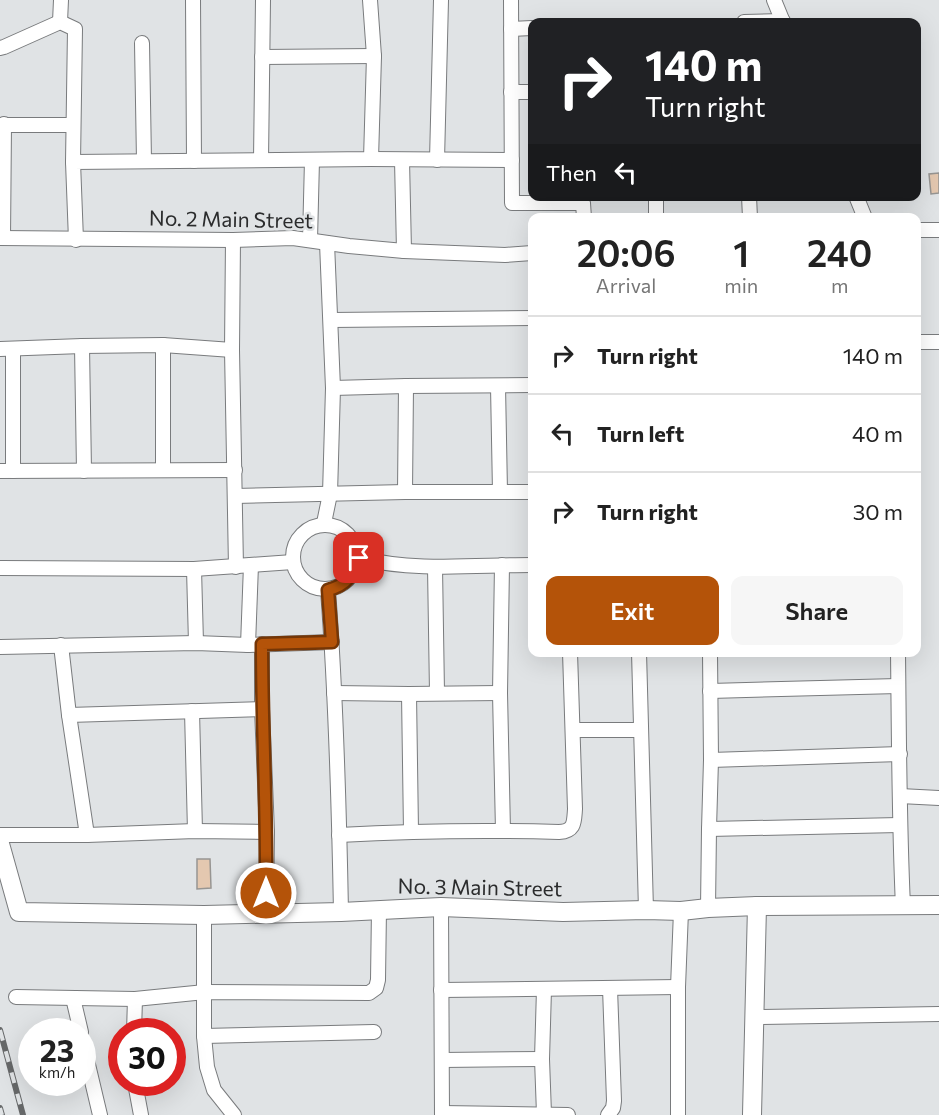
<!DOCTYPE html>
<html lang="en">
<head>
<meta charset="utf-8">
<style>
  :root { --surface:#fff; --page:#f6f6f6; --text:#222; --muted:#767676; --line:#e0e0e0; --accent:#b45309 }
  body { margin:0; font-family:Commissioner,sans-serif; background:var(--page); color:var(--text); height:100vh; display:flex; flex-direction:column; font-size:22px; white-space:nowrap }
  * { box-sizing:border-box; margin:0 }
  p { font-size:20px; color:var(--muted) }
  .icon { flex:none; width:33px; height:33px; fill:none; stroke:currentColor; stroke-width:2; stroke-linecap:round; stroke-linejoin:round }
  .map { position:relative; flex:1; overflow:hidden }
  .drawer { position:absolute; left:528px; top:213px; width:393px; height:444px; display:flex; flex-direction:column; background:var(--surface); border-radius:12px; box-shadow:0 6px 24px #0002 }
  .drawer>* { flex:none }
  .hud { position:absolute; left:528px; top:18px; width:393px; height:183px; border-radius:12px; box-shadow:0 6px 24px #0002; background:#202124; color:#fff; overflow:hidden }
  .speed { position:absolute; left:18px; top:1018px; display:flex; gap:12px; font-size:30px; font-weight:700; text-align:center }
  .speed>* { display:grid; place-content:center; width:78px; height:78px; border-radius:50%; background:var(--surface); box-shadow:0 6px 24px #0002; line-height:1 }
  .speed small { font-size:15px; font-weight:400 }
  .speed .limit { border:9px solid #d22; background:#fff; color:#111 }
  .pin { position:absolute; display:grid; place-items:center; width:51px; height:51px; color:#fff; margin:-26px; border-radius:12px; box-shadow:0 3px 9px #0006 }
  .me { position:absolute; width:66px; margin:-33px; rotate:0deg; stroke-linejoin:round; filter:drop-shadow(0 0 4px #0008) }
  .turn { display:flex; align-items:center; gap:21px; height:126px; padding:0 18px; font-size:27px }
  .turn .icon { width:78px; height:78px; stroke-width:2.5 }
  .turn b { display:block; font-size:42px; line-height:51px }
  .then { display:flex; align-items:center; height:57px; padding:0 18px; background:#0003; gap:12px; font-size:22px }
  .eta { display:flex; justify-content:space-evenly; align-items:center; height:102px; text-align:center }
  .eta b { font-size:36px; font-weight:600; line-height:42px }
  .button { display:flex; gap:12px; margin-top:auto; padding:12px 18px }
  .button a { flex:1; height:69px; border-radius:12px; background:var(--accent); color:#fff; font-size:24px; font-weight:600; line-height:69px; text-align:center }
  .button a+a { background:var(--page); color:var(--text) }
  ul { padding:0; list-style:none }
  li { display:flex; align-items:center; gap:18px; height:78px; padding:0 18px; border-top:2px solid var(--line) }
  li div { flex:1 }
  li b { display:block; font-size:22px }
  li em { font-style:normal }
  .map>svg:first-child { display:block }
</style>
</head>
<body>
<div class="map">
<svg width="939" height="1115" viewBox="0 0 939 1115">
  <rect width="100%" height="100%" fill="#e0e3e5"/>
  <!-- building -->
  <g fill="#e4c8b0" stroke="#979592" stroke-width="1.5">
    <path d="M 939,173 L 939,193 L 931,194 L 929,174 Z"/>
    <path d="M 197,859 L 210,859 L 211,888 L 197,889 Z"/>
  </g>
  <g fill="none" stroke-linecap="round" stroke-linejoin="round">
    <!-- minor casing -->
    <g stroke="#797b7d" stroke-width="16">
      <g id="minor">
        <path d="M 193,0 L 194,161"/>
        <path d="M 511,0 L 512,203 L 583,203 L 584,218"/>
        <path d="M 774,0 L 783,22"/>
        <path d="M 60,22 L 61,0"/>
        <path d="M 744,22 L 783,21"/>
        <path d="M 511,29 L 532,28"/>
        <path d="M 142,43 L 144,161"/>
        <path d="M 0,48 L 4,47 L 60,22 L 75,29 L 73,162"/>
        <path d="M 262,57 L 374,56"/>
        <path d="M 511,92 L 532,92"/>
        <path d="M 0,125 L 73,125"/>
        <path d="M 371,159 L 512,160"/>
        <path d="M 261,160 L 263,0"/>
        <path d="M 402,160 L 404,251"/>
        <path d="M 437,160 L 441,0"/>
        <path d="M 749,196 L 750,218"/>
        <path d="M 856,196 L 865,218"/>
        <path d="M 656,218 L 656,196"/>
        <path d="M 916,230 L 939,230"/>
        <path d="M 0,238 L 233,240 L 293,238 L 349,246 L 404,251 L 505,255 L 532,253"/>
        <path d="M 3,238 L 4,124"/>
        <path d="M 76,240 L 73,162 L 371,159 L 374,56 L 370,0"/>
        <path d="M 233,240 L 232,350 L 236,567"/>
        <path d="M 310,240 L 312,160"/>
        <path d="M 331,320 L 532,318"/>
        <path d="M 916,342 L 939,342"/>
        <path d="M 163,345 L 163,469"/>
        <path d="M 82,346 L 84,471"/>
        <path d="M 0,349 L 82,346 L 163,345 L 232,350"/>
        <path d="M 13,349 L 13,471"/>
        <path d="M 498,386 L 500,492"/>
        <path d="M 333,388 L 406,386 L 532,385"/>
        <path d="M 0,471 L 235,470"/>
        <path d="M 405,492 L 406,386"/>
        <path d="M 235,496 L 405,492 L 532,492"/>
        <path d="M 324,523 L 330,494 L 333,388 L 327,243"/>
        <circle cx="325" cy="557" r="32"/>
        <path d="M 359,558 C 416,572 475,565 532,565"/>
        <path d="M 502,565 L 500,693 L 503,831"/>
        <path d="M 435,567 L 437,693"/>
        <path d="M 0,568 L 194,569 L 293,562"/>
        <path d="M 194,569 L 196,643"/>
        <path d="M 328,590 C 336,697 339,804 341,912"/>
        <path d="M 262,644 L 262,709 L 267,832 L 266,914"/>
        <path d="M 61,645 L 69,715 L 87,835"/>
        <path d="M 248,645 L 251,565"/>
        <path d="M 0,647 L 196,643 L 248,645 L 332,642"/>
        <path d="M 639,652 L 646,910"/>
        <path d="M 898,652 C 899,737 899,821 903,906"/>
        <path d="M 710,691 L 898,686"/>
        <path d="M 334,693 L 409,694 L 500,693"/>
        <path d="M 409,694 L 411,831"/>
        <path d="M 192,711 L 195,831"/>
        <path d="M 69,715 L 262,709"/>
        <path d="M 573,730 L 640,730"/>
        <path d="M 711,760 L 900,754"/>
        <path d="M 900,796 L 939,798"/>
        <path d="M 709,829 L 899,825"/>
        <path d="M 0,835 L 87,835 L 195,831 L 267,832"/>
        <path d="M 339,835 C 413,831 486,830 559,832 C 575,831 574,822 575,809 L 570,652"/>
        <path d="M 441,907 L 442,1115"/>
        <path d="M 708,908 L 709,829 L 711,760 L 710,652"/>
        <path d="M 204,915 L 204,1036 L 207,1067 L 214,1090 L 234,1115"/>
        <path d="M 441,990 L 678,987"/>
        <path d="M 16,997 L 135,999 L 205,992 L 369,993 L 376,988 L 378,980 L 379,909"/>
        <path d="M 73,998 L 81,1032"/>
        <path d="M 755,1017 L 939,1014"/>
        <path d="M 134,1032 L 135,999"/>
        <path d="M 204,1036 L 374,1032"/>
        <path d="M 82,1039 L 100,1115"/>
        <path d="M 442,1060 L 542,1059"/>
        <path d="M 135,1083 L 141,1115"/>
        <path d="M 442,1113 L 568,1115"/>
        <path d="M 544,1114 L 542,1059 L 544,989"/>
        <path d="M 608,1115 L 613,1108 L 614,1101 L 610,988"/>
        <path d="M 678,1115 L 678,987 L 681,911"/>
      </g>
    </g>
    <!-- tertiary casing -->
    <g stroke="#797b7d" stroke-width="20">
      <g id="tertiary">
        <path d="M 0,844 L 19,912 L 204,915 L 341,912 L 441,907 L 563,912 L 646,910 L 681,911 L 708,908 L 757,906 L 939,905"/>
        <path d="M 752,1115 L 757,906"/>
      </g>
    </g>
    <!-- minor -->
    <use href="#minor" stroke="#fff" stroke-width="14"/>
    <!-- tertiary -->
    <use href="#tertiary" stroke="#fff" stroke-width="18"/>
    <!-- rail casing -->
    <g stroke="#666869" stroke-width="6">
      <g id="rail">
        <path d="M 0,1030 L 23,1115"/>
        <path d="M 0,1108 L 2,1115"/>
      </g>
    </g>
    <!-- rail -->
    <use href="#rail" stroke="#e0e3e5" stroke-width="4" stroke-dasharray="11" stroke-linecap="butt"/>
  </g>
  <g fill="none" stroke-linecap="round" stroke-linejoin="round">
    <!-- route casing -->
    <g stroke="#753606" stroke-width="15">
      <path id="route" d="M 266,893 C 267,810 262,727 262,644 L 332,642 L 328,590 C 347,585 352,576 359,558"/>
    </g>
    <!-- route -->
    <use href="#route" stroke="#b45309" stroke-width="10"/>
  </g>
  <g text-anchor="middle" stroke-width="5" stroke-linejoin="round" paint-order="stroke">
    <!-- street labels -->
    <g font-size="21" fill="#2b2c2d" stroke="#e0e3e5">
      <text transform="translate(231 220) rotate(1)" y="7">No. 2 Main Street</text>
      <text transform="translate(480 888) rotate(1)" y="7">No. 3 Main Street</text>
    </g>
  </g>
</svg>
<div class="speed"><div>23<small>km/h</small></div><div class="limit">30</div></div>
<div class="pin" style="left:359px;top:558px;background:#d93025"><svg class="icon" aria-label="arrive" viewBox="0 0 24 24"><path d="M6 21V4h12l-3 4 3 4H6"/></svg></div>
<svg class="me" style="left:266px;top:893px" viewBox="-20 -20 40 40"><circle r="17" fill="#b45309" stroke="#fff" stroke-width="3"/><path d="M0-11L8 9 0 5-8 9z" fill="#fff"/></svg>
<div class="hud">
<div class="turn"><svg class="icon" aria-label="right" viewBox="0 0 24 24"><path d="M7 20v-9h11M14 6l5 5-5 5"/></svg><div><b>140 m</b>Turn right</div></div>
<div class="then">Then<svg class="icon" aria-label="left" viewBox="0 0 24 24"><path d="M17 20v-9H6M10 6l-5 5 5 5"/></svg></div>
</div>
<section class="drawer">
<div class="eta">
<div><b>20:06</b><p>Arrival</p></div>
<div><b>1</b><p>min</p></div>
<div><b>240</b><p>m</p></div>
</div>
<ul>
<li><svg class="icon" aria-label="right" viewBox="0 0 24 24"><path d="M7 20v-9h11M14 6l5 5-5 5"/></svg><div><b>Turn right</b></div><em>140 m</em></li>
<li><svg class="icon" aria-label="left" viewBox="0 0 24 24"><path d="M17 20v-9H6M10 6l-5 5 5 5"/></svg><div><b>Turn left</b></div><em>40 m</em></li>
<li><svg class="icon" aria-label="right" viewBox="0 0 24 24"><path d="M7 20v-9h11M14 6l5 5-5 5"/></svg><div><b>Turn right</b></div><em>30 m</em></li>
</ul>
<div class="button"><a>Exit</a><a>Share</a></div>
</section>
</div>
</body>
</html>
